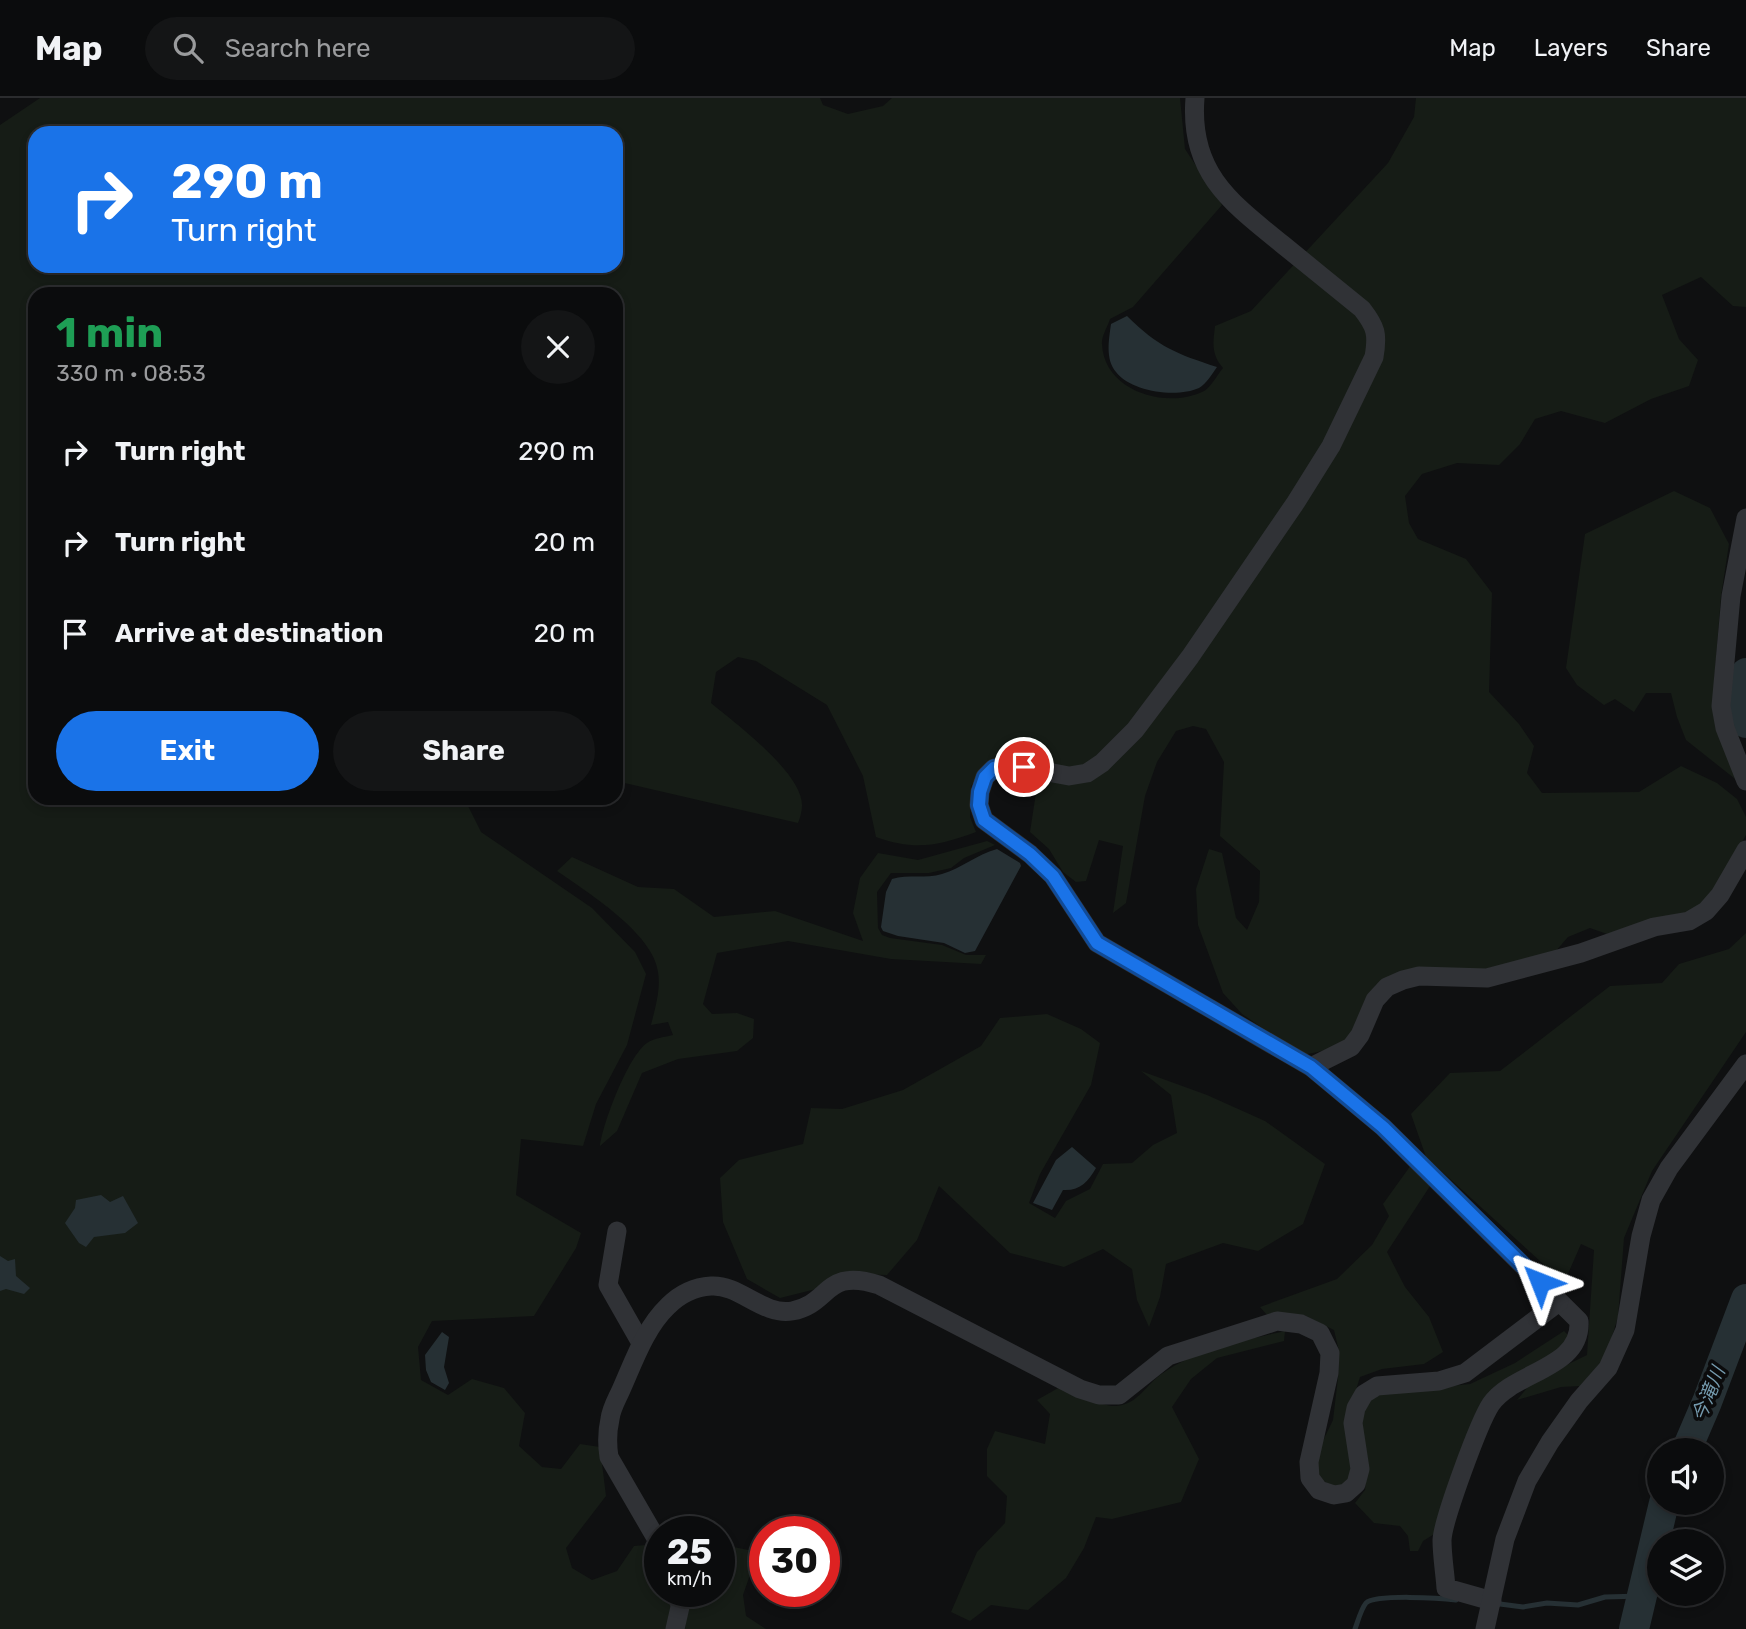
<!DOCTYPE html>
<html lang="en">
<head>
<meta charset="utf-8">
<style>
  :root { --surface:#0b0c0d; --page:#141516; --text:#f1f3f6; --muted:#9a9b9d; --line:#2b2c2e; --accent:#1a73e8 }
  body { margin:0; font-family:Rubik,"Noto Sans JP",sans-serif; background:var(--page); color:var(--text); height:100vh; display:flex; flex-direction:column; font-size:26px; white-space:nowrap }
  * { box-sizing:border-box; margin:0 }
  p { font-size:23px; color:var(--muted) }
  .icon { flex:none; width:38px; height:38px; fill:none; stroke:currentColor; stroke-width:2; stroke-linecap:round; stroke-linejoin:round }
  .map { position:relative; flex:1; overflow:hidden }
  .panel { position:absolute; left:28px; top:189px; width:595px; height:518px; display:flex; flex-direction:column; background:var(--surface); border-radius:21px; box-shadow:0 4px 10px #0003,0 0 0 2px var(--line) }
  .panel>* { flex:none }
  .hud { position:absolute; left:28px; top:28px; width:595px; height:147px; border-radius:21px; box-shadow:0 4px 10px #0003,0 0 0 2px var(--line); background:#1a73e8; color:#fff; overflow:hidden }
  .controls { position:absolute; left:1647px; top:1340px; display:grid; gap:14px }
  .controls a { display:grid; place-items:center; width:77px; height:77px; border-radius:50%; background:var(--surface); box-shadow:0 4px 10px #0003,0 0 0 2px var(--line); font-size:35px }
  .speed { position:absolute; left:644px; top:1418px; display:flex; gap:14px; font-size:35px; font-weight:700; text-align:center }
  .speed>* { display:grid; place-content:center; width:91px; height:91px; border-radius:50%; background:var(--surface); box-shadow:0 4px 10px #0003,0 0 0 2px var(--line); line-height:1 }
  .speed small { font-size:18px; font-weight:400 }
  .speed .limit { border:10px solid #d22; background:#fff; color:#111 }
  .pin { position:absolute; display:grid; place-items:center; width:60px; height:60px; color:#fff; margin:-30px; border:4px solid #fff; border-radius:50%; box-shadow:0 2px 7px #0007 }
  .me { position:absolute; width:77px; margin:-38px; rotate:315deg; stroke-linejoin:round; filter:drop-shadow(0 0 5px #0008) }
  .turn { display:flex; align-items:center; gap:24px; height:147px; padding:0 28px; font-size:32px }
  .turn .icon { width:91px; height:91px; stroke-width:2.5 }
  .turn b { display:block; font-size:49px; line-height:60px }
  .round { display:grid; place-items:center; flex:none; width:74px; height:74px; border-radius:37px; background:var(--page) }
  .headline { display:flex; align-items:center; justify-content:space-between; height:119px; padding:0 28px }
  h1 { font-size:42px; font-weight:700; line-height:52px; color:#1e9e55 }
  .cta { display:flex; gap:14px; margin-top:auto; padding:14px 28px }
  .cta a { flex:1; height:80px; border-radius:42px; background:var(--accent); color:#fff; font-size:28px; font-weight:700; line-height:80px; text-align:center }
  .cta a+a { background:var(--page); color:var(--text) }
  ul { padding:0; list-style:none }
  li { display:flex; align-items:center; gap:21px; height:91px; padding:0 28px }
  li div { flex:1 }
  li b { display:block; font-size:26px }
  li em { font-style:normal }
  header { display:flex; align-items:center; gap:42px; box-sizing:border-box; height:98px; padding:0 35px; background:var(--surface); border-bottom:2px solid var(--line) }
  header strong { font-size:33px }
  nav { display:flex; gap:38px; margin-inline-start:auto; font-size:24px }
  .search { width:490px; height:63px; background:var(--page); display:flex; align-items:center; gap:18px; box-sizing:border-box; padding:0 24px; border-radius:38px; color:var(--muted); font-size:26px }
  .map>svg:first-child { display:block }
</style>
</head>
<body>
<header>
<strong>Map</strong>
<div class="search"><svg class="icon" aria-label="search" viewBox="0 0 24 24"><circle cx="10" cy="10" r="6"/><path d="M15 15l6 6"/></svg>Search here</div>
<nav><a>Map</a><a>Layers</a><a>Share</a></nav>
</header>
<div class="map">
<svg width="1746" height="1531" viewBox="0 0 1746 1531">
  <rect width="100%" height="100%" fill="#0f1011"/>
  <!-- green -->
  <g fill="#161c16" fill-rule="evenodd">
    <path d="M 40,0 L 820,0 L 823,7 L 848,16 L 883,8 L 892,0 L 1180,0 L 1185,51 L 1222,107 L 1133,209 L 1110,221 C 1108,228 1101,239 1102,246 C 1104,293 1165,311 1202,294 C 1210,291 1217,277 1223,270 C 1211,256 1213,245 1215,228 L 1251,213 L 1388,65 L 1414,19 L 1416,0 L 1746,0 L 1746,209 L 1733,208 L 1701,179 L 1662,197 L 1679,241 L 1698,262 L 1689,288 L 1651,301 L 1605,325 L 1561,313 L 1535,321 L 1520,346 L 1499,367 L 1457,365 L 1422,376 L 1405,398 L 1409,425 L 1418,441 L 1466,461 L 1492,495 L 1489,594 L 1519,626 L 1534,648 L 1527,675 L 1542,695 L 1639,694 L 1681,668 L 1717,685 L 1737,701 L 1746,719 L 1746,737 L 1717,790 L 1699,808 L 1685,818 L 1607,836 L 1590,830 L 1568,839 L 1555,854 L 1485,871 L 1415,872 L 1376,887 C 1355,932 1356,949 1302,957 L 1242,916 L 1223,895 L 1198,827 L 1196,791 L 1209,751 L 1222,755 L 1236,820 L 1247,832 L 1259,804 L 1260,773 L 1220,738 L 1224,664 L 1206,631 L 1193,628 L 1176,633 L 1157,664 L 1145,698 L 1126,805 L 1113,815 L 1123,748 L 1099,742 L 1086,783 L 1076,784 L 1063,774 L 1049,751 L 1030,734 L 1037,688 L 1036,661 L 988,663 L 971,688 L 970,719 L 976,734 C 938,748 915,753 876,739 L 863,678 L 827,607 L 756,563 L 738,559 L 716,574 L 711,605 C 735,625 803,675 802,708 C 802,713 800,720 798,725 L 616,683 L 616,196 L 35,196 L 35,700 L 464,700 L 481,734 L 592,810 L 635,854 L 646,876 L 627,947 L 596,1006 L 583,1048 L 521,1041 L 516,1097 L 581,1135 L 576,1150 L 534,1218 L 432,1223 L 418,1249 L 421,1282 L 448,1297 L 472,1281 L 504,1290 L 525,1315 L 519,1348 L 542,1369 L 561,1371 L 580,1346 L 600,1349 L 606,1398 L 566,1450 L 572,1470 L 592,1482 L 617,1473 L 634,1448 L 646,1447 L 660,1462 L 660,1493 L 671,1493 L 672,1512 L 666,1531 L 0,1531 L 0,27 ZM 35,35 L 616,35 L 616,168 L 35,168 Z"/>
    <path d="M 1674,393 L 1710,410 L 1729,446 L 1721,498 L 1714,586 L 1739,684 L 1686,642 L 1677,619 L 1671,595 L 1646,595 L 1634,614 L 1615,601 L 1604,607 L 1577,587 L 1566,570 L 1585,436 Z"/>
    <path d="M 987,743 L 995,747 L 964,760 L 951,770 L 929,775 L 891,775 L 877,794 L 878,830 L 882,837 L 890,840 L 942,847 L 966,857 L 986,857 L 981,866 L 891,861 L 788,843 L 717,855 L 703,906 L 712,916 L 737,915 L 754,921 L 753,940 L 737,953 L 678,961 L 642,975 L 617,1033 L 600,1048 C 603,1025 628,958 647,945 C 654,940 665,939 673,937 L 668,924 L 651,927 C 655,910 661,892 658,874 C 654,836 586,793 557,773 L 572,759 L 638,789 L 674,791 L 714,819 L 775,813 L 863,843 L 853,815 L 860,780 L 878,755 L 918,762 Z"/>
    <path d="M 1746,835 L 1746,934 L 1652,1073 L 1624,1140 L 1618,1219 L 1606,1258 L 1580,1288 L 1561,1289 L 1517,1302 L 1532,1284 L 1587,1257 L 1594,1152 L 1581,1146 L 1564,1185 L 1426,1059 L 1411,1016 L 1450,975 L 1500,973 L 1610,888 L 1662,885 L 1679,866 L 1729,851 Z"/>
    <path d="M 1047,916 L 1081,931 L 1100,945 L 1091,987 L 1040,1076 L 1029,1105 L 1055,1120 L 1066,1103 L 1090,1091 L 1103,1066 L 1132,1065 L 1153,1047 L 1177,1035 L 1171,997 L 1141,973 L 1207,997 L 1265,1023 L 1325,1066 L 1303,1126 L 1258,1153 L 1223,1145 L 1166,1166 L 1160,1199 L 1149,1229 L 1137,1202 L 1132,1171 L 1103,1151 L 1064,1169 L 1010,1155 L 939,1088 L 917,1142 L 887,1177 L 850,1176 L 816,1191 L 780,1200 L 747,1181 L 723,1124 L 720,1080 L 739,1062 L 803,1046 L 811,1010 L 842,1011 L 903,992 L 981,948 L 1000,920 Z"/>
    <path d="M 1411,1067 L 1432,1085 L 1387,1154 L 1405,1189 L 1429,1219 L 1443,1254 L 1424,1266 L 1382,1271 L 1360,1279 L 1346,1325 L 1353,1377 L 1345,1387 L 1336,1390 L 1318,1380 L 1318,1353 L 1333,1322 L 1338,1280 L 1339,1253 L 1334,1232 L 1304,1217 L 1267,1217 L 1260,1209 L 1337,1181 L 1372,1147 L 1389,1118 L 1383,1106 Z"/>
    <path d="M 1285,1233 L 1284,1243 L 1217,1260 L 1191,1281 L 1172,1309 L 1199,1361 L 1181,1404 L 1112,1421 L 1096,1419 L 1084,1450 L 1066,1480 L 1028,1512 L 991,1507 L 970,1523 L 951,1514 L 977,1454 L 1005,1425 L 1007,1398 L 987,1378 L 987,1351 L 995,1333 L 1045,1346 L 1050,1316 L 1037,1302 L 1060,1289 C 1074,1294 1103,1309 1116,1308 C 1139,1306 1145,1287 1163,1275 C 1197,1251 1245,1242 1285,1233 Z"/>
    <path d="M 1564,1233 L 1570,1239 L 1560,1252 L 1489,1297 L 1436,1435 L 1423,1443 L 1418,1453 L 1410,1453 L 1408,1438 L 1400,1428 L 1374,1425 L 1355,1405 L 1365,1392 L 1368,1365 L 1358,1326 L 1373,1296 L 1470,1286 L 1515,1265 Z"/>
    <path d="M 719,1446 L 758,1454 L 743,1497 L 746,1518 L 766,1531 L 685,1531 L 690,1493 L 719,1493 Z"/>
  </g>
  <!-- water -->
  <g fill="#263034">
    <path d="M 1127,218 C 1158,249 1177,256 1217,269 C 1212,276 1206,286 1199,290 C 1177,300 1131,294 1116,274 C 1105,261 1109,241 1111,226 Z"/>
    <path d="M 997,751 L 1020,765 L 1021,768 L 975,853 L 965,855 L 944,845 L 898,838 L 883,833 L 881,829 L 886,794 L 892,781 C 908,776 926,781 942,776 C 962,770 976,757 997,751 Z"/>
    <path d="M 1072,1049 L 1096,1070 C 1088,1084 1080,1093 1063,1092 L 1052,1112 L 1033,1105 L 1056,1062 Z"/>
    <path d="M 101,1097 L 110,1104 L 123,1098 L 138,1125 L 125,1135 L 94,1139 L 86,1149 L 79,1145 L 65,1125 L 75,1110 L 76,1102 Z"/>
    <path d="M 0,1158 L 8,1163 L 15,1161 L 16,1178 L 30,1190 L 24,1196 L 6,1191 L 0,1193 Z"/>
    <path d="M 442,1234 L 449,1239 L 444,1269 L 449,1285 L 445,1292 L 431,1284 L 426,1272 L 425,1257 Z"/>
  </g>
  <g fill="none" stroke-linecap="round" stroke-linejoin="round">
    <!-- stream -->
    <g stroke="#263034" stroke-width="5">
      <path d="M 1500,1506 L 1523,1509 L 1547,1505 L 1578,1507 L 1605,1499 L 1642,1498"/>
      <path d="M 1355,1531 C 1358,1523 1361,1511 1366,1505 C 1376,1496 1441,1500 1456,1502"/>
    </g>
    <!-- river -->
    <g stroke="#263034" stroke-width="30">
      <path d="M 1746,575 L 1738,595 L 1746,625"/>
      <path d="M 1686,1353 L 1707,1304 L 1746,1201"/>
      <path d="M 1634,1531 L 1664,1405"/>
    </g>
    <!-- street -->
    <g stroke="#303236" stroke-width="19">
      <path d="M 1195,0 C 1189,74 1230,104 1282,146 C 1309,168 1335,189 1362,211 C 1376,229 1378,236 1374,259 L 1331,348 L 1296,404 L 1190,559 L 1135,632 L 1102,665 L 1087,675 L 1069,678 L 1010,667 L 994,670 L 985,679 L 980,694 L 979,707 L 984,722 L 1030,756 L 1053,778 L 1097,845 L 1311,969 L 1383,1029 L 1579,1223 C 1582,1271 1514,1273 1491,1306 C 1479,1324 1443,1422 1442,1442 C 1442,1458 1445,1475 1446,1490 L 1492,1503"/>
      <path d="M 1746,420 L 1731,498 L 1721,608 L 1725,630 L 1746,683"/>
      <path d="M 1311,969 L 1351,949 L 1360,937 L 1375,902 L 1387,889 L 1403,882 L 1419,878 L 1487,880 L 1581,855 L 1654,829 L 1689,823 L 1706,813 L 1720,797 L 1746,752"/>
      <path d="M 617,1133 L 608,1187 L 641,1245"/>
      <path d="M 660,1447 L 609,1359 C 607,1346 607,1334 610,1321 C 611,1311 617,1301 621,1292 C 634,1263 645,1230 668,1208 C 680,1196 695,1189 711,1188 C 739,1186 763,1218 792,1213 C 831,1206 824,1169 879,1187 L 1080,1291 L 1099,1297 L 1119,1297 L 1168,1258 L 1277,1223 L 1301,1226 L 1320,1235 L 1330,1255 L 1329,1275 L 1309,1364 L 1310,1380 L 1319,1392 L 1334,1397 L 1346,1395 L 1356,1386 L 1360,1371 L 1353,1325 L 1356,1310 L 1364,1296 L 1377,1288 L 1439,1283 L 1465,1275 L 1559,1204"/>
      <path d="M 675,1531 L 680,1509 L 678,1493"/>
      <path d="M 1485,1531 L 1505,1441 L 1527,1383 L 1550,1344 L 1579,1303 L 1608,1270 L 1625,1232 L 1641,1138 L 1651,1102 L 1669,1070 L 1746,966"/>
    </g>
  </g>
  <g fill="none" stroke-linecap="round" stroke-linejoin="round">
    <!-- route casing -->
    <g stroke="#114b97" stroke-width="18">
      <path id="route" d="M 1024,669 L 1010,667 L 994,670 L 985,679 L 980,694 L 979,707 L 984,722 L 1030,756 L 1053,778 L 1097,845 L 1311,969 L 1383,1029 L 1540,1184"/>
    </g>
    <!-- route -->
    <use href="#route" stroke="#1a73e8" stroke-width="12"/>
  </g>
  <g text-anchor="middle" stroke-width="7" stroke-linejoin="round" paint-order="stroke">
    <!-- water labels -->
    <g font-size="19" font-style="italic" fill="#759baf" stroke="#0b0b0c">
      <text transform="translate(1708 1296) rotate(-68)" y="7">今滝川</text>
    </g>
  </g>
</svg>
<div class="controls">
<a><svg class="icon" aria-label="sound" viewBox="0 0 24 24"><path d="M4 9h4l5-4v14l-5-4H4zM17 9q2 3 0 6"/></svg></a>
<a><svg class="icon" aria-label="layers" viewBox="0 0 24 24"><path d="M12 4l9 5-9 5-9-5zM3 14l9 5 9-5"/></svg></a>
</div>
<div class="speed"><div>25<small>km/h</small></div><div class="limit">30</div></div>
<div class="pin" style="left:1024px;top:669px;background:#d93025"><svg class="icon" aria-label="arrive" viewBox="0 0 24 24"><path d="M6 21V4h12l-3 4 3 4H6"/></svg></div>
<svg class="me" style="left:1540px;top:1184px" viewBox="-20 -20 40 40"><path d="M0-17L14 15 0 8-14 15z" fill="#1a73e8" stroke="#fff" stroke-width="4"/></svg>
<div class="hud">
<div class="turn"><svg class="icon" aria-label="right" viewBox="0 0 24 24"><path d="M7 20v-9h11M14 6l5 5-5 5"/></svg><div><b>290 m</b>Turn right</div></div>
</div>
<section class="panel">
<div class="headline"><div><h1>1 min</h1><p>330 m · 08:53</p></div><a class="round"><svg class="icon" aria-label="close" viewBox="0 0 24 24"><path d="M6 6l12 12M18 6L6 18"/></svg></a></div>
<ul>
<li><svg class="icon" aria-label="right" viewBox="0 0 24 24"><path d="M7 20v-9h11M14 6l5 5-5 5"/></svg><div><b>Turn right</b></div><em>290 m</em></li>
<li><svg class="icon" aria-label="right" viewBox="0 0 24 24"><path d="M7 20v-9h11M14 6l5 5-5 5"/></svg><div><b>Turn right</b></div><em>20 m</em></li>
<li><svg class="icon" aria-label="arrive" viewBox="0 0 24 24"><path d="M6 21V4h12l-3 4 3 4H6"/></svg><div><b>Arrive at destination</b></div><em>20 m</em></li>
</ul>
<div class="cta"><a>Exit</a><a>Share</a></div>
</section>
</div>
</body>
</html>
